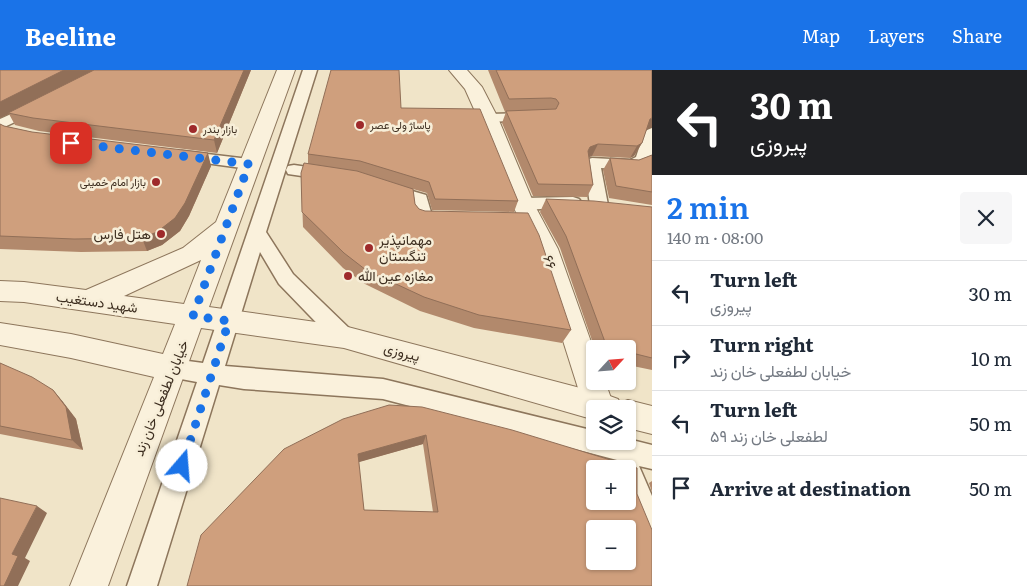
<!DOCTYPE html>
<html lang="en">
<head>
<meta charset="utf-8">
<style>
  :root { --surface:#fff; --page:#f6f6f7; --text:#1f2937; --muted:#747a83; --line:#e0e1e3; --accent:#1a73e8 }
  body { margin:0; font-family:Literata,Vazirmatn,serif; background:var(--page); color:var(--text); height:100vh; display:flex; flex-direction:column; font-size:19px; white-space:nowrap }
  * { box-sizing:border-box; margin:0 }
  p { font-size:16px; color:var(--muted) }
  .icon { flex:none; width:28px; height:28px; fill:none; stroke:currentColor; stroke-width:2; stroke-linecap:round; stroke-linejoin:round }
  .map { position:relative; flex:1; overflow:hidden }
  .drawer { display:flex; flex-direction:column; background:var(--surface); width:375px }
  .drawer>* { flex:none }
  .hud { background:#202124; color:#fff; overflow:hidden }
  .needle { width:32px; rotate:64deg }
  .tools { position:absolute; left:586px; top:270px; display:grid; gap:10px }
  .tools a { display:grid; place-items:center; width:50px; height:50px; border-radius:5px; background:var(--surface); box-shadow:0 1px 4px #0004; font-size:25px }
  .pin { position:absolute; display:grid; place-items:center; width:42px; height:42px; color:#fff; margin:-21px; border-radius:10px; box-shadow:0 2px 8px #0006 }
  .me { position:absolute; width:55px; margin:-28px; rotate:18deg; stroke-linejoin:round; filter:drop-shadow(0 0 4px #0008) }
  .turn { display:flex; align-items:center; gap:18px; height:105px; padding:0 15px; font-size:22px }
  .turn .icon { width:65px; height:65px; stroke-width:2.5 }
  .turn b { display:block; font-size:35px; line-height:42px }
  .round { display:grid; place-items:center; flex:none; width:52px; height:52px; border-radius:5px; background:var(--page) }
  .headline { display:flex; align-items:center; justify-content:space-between; height:85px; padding:0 15px }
  h1 { font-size:30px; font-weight:600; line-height:38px; color:var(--accent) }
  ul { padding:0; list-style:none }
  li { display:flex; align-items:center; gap:15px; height:65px; padding:0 15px; border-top:1px solid var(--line) }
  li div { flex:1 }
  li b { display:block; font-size:19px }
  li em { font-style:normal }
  header { display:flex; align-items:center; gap:30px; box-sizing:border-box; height:70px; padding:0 25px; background:var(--accent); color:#fff }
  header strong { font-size:24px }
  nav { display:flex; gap:28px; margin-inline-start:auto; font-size:18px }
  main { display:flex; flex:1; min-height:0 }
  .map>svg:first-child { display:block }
</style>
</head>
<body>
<header>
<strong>Beeline</strong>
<nav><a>Map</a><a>Layers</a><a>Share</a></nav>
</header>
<main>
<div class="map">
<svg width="652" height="516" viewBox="0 0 652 516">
  <rect width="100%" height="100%" fill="#f0e4c8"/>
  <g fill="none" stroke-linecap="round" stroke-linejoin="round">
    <!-- service casing -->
    <g stroke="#8d765c" stroke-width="3">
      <g id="service">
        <path d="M 303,0 L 317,0 L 266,162 L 293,204 L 352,261 L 355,267 L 352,273 L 344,276 L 336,273 L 279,214 L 260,182 L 225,296 L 383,309 L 595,361 L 595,371 L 628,371 L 628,369 L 652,375 L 652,399 L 639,396 L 652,426 L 652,473 L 642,469 L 627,431 L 628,399 L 615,399 L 617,390 L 383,329 L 244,319 L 219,315 L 157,516 L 127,516 L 197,312 L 165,306 L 162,299 L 165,292 L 173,289 L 203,293 Z"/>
        <path d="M 38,32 L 43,33 L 45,36 L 43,39 L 0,59 L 0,49 Z"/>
        <path d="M 533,43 L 538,44 L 540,47 L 538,50 L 488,52 L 483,51 L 481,48 L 483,45 L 488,44 Z"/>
        <path d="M 652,58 L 652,87 L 649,93 L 632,100 L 601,98 L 608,135 L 605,139 L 599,141 L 593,139 L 590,135 L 584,93 L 586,90 L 592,88 L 630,90 L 636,87 L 644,63 L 647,60 Z"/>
        <path d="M 182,81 L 249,89 L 255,90 L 257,94 L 255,98 L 249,99 L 176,89 L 174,86 L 176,83 Z"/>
        <path d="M 294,95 L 335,101 L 337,105 L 335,109 L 329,110 L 288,104 L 286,100 L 288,96 Z"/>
        <path d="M 388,114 L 426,125 L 431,142 L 448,145 L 451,149 L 448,153 L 442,155 L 417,152 L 414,148 L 412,132 L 382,123 L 380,119 L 382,115 Z"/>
        <path d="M 573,127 L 579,129 L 582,133 L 579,137 L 523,140 L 517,138 L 514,134 L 517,130 L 523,128 Z"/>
      </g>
    </g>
    <!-- minor casing -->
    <g stroke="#8d765c" stroke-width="2">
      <path id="minor" d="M 449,0 L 467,0 L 482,17 L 498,48 L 534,134 L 558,179 L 595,283 L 595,311 L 605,311 L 614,337 L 614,339 L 595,339 L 595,349 L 588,347 L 584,337 L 534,179 L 512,134 L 478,48 L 465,19 Z"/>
    </g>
    <!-- tertiary casing -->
    <g stroke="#8d765c" stroke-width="2">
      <path id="tertiary" d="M 277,0 L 295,0 L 209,237 L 344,256 L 607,325 L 618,329 L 620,333 L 628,330 L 652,336 L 652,364 L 628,358 L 628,339 L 595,339 L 595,350 L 344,278 L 201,258 L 108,516 L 70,516 L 154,307 L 71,288 L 0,275 L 0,253 L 71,264 L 163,284 L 175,254 L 24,232 L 0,231 L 0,211 L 24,212 L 86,220 L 183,178 L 216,152 ZM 201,190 L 184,234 L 124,226 Z"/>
    </g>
    <!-- service -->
    <use href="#service" fill="#faf1dc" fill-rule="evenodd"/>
    <!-- minor -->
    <use href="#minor" fill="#faf1dc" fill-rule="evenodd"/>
    <!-- tertiary -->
    <use href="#tertiary" fill="#faf1dc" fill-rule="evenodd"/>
  </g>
  <!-- wall -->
  <g fill="#b2896c" fill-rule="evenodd">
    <path d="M 0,0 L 251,0 L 217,83 L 39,61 L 15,55 L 9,44 L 0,48 Z"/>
    <path d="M 488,0 L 652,0 L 646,60 L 642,73 L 634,86 L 630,88 L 592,86 L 589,87 L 593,115 L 587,127 L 533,126 L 502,53 L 506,42 L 505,42 Z"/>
    <path d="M 401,38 L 518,131 L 514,142 L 432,140 L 427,123 L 413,119 L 415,134 L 419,139 L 571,260 L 562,273 L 474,258 L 420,241 L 365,214 L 343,198 L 303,157 L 301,103 L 308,94 L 308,84 Z"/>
    <path d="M 0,54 L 4,56 L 32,62 L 211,96 L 189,146 L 180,161 L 162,175 L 147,181 L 81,182 L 0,179 Z"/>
    <path d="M 652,85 L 652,135 L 609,128 L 603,100 L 610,88 L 639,90 Z"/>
    <path d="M 546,129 L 652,137 L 652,300 L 628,295 L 628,279 L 595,279 L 560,178 L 540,142 Z"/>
    <path d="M 0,293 L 53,320 L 63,332 L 76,349 L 83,380 L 0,364 Z"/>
    <path d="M 389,335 L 637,424 L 187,516 ZM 423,374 L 433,442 L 364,440 L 358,392 Z"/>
    <path d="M 652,411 L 652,422 L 649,413 Z"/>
  </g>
  <!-- shaded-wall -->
  <g fill="#916f58">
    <path d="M 64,0 L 94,0 L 8,43 L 9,44 L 0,48 L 0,32 Z"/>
    <path d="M 244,0 L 251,0 L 217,83 L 214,70 Z"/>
    <path d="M 652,48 L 652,57 L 643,62 L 650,49 Z"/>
    <path d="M 642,73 L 634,86 L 630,88 L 637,76 Z"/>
    <path d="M 598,74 L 592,86 L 584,89 L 590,77 Z"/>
    <path d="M 208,83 L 211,96 L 189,146 L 180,161 L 162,175 L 147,181 L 142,168 Z"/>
    <path d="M 53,320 L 63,332 L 76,349 L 83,380 L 72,370 Z"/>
    <path d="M 426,365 L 423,374 L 356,393 L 358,384 Z"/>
    <path d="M 37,436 L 47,443 L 25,488 L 30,491 L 18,516 L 3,516 L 12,484 Z"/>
  </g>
  <!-- building -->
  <g fill="#cf9f7d" stroke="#916f58" fill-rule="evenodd">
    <path d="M 0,0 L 64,0 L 0,32 Z"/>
    <path d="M 94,0 L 244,0 L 214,70 L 33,48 L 8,43 Z"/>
    <path d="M 331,0 L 399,0 L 401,38 L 480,39 L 518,131 L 435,129 L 429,112 L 360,91 L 308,84 Z"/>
    <path d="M 496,0 L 652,0 L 652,48 L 650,49 L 642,73 L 637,76 L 598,74 L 590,77 L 588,81 L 593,115 L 538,114 L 506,41 L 556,39 L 559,33 L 556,29 L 551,28 L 509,29 Z"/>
    <path d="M 0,54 L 4,56 L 32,62 L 208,83 L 185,133 L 175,148 L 157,162 L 142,168 L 74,169 L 0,166 Z"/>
    <path d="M 652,85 L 652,122 L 616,116 L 610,88 L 639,90 Z"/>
    <path d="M 304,93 L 357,101 L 413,119 L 415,134 L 419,139 L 425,141 L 528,143 L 539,165 L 571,260 L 479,245 L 424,227 L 366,200 L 344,183 L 302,142 L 301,103 Z"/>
    <path d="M 546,129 L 594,131 L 652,137 L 652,288 L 628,282 L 628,279 L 614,279 L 606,277 L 605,272 L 566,166 Z"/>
    <path d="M 0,293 L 32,307 L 53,320 L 66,337 L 72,370 L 0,356 Z"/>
    <path d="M 389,335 L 422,337 L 512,360 L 637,398 L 637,424 L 652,460 L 652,516 L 187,516 L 201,465 L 284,379 L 343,349 ZM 426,365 L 438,442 L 364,440 L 358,384 ZM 595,399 L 628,399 L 628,431 L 595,431 ZM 595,459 L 628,459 L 628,491 L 595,491 Z"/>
    <path d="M 0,428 L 37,436 L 12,484 L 18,486 L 4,516 L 0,516 Z"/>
  </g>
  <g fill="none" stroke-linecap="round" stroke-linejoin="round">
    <!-- route -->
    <path stroke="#1a73e8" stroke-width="9" stroke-dasharray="0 16.2" d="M 71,73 L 249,94 L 193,246 L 229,251 L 182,396"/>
  </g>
  <!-- markers -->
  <g fill="#9e2a2b" stroke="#f7eed8" stroke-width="2">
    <circle cx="360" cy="55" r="5"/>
    <circle cx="193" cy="59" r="5"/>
    <circle cx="156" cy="112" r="5"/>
    <circle cx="161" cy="164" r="5"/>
    <circle cx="369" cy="178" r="5"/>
    <circle cx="348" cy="206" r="5"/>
  </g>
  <g text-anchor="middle" stroke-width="5" stroke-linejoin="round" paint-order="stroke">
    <!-- far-poi labels -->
    <g font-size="11" fill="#3d2e20" stroke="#f7eed8" text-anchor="start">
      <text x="370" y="59">پاساژ ولی عصر</text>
      <text x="203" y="63">بازار بندر</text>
      <text x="146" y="116" text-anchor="end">بازار امام خمینی</text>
    </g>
    <!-- poi labels -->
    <g font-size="14" fill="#3d2e20" stroke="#f7eed8" text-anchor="start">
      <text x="151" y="169" text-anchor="end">هتل فارس</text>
      <text x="379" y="175">مهمانپذیر<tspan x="379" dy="16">تنگستان</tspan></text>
      <text x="358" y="211">مغازه عین الله</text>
    </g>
    <!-- street labels -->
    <g font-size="14" fill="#3d2e20" stroke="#f7eed8">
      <text transform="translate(550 192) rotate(71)" y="5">۶۶</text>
      <text transform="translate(97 232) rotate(8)" y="5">شهید دستغیب</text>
      <text transform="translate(402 282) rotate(15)" y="5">پیروزی</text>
      <text transform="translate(161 328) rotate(-68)" y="5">خیابان لطفعلی خان زند</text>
    </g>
  </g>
</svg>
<div class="tools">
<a><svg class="needle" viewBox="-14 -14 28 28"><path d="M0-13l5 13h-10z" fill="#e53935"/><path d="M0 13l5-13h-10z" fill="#747a83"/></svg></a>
<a><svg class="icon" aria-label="layers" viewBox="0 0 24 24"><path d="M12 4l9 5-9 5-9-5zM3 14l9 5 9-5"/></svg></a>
<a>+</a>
<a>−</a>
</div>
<div class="pin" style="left:71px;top:73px;background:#d93025"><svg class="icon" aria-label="arrive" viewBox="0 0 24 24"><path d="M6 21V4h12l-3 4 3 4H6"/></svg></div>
<svg class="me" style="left:182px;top:396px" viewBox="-20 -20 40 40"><circle r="19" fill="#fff"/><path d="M0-13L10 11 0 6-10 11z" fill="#1a73e8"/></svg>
</div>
<section class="drawer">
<div class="hud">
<div class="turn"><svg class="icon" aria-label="left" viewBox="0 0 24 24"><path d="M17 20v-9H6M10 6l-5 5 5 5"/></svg><div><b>30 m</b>پیروزی</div></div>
</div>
<div class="headline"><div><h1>2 min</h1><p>140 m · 08:00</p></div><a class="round"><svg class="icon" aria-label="close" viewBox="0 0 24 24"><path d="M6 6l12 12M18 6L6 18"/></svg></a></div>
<ul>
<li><svg class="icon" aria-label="left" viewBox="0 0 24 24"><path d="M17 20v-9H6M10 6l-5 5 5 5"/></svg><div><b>Turn left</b><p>پیروزی</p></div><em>30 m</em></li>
<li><svg class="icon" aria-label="right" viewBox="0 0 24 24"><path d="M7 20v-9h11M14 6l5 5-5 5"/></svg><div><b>Turn right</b><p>خیابان لطفعلی خان زند</p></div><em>10 m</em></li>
<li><svg class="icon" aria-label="left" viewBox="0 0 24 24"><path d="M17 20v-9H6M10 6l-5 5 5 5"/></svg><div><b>Turn left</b><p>لطفعلی خان زند ۵۹</p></div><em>50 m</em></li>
<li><svg class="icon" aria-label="arrive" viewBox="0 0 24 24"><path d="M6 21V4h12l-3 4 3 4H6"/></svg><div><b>Arrive at destination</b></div><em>50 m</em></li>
</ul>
</section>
</main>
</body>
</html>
